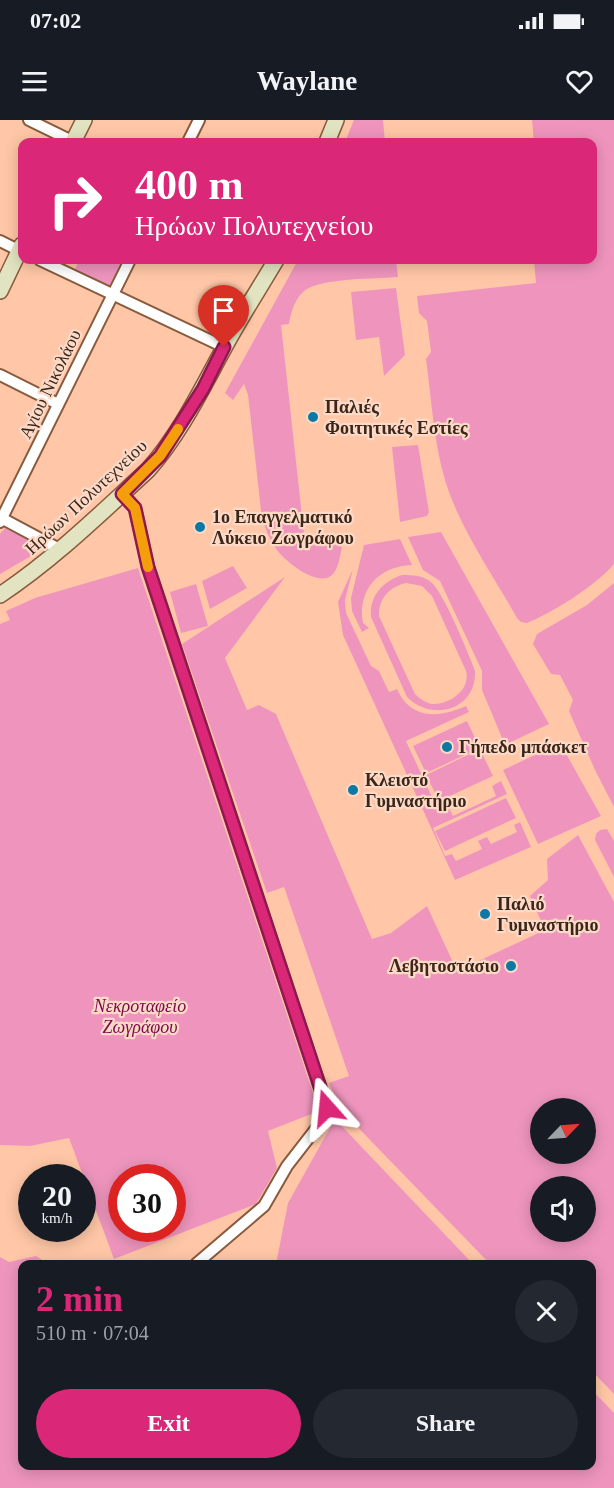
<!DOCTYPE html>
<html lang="en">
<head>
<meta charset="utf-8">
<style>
  :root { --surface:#171b24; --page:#242831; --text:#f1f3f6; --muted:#9ea1a6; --accent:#db2777 }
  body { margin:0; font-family:Georgia,serif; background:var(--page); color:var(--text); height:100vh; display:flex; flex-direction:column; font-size:22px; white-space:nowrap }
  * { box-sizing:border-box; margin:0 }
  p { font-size:20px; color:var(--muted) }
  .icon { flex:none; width:33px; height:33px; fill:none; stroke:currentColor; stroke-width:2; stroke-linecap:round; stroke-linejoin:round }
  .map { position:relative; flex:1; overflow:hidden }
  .side { position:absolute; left:18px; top:1140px; width:578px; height:210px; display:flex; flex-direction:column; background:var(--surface); border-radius:12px; box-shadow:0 3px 15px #0003 }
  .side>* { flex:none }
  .hud { position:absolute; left:18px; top:18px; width:579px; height:126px; border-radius:12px; box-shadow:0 3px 15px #0003; background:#db2777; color:#fff; overflow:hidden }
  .needle { width:39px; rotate:65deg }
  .buttons { position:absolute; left:530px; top:978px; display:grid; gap:12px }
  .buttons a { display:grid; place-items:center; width:66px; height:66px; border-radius:50%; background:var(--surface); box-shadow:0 3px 15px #0003; font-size:30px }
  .speed { position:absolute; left:18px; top:1044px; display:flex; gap:12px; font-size:30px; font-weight:700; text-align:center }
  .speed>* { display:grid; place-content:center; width:78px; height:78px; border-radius:50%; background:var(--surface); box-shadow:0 3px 15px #0003; line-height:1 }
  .speed small { font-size:15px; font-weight:400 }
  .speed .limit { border:9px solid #d22; background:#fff; color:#111 }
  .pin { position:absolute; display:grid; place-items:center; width:51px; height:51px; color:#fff; margin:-62px -26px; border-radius:50% 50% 50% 0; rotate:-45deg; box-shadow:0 0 6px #0007 }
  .pin .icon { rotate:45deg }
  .me { position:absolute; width:66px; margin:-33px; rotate:342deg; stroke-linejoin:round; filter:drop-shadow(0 0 4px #0008) }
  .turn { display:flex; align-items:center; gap:21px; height:126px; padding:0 18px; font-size:27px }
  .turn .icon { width:78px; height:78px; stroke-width:2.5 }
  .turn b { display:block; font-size:42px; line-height:51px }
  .round { display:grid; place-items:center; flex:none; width:63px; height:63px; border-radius:32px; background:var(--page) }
  .overview { display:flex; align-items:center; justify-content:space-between; height:102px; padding:0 18px }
  h1 { font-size:36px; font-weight:800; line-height:45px; color:var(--accent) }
  .action { display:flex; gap:12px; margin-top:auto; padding:12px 18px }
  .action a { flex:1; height:69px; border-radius:36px; background:var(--accent); color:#fff; font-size:24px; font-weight:800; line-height:69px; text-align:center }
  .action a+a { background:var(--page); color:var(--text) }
  .status { display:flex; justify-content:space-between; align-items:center; height:42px; padding:0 30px; background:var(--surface); direction:ltr }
  .status svg { height:16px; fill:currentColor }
  header { display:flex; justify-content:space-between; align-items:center; height:78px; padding:0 18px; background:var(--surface); font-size:27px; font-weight:800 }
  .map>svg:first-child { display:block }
</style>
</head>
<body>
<div class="status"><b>07:02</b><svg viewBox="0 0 49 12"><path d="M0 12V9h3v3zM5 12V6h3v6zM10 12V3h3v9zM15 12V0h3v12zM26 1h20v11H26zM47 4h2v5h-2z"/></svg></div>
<header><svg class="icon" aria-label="menu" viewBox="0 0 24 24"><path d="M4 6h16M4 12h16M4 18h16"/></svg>Waylane<svg class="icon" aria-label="heart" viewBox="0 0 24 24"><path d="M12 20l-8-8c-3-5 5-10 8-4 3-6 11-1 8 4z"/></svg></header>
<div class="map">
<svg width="614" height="1368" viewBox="0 0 614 1368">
  <rect width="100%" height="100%" fill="#ffc7a7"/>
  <!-- green -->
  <g fill="#ef95bd" fill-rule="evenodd">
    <path d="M 354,0 L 383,0 L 385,22 L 345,22 Z"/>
    <path d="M 532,0 L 614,0 L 614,444 C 595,466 554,492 527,503 L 521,502 L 517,498 C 494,457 465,416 449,372 C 434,330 432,283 426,239 L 431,232 L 427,201 L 419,193 L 417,176 L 536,163 L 534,140 L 592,140 L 592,22 L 534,22 Z"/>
    <path d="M 79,140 L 124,140 L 127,141 L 112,171 L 73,154 Z"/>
    <path d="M 298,140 L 396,140 L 398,157 C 373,159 330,158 309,168 C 296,174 291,192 289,204 L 281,205 L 304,414 L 342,427 C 340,435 339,447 333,454 C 319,469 286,442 277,430 C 270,420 266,410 262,399 L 248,275 L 244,264 L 233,280 L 225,273 Z"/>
    <path d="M 396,168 L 405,235 L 384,256 L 379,217 L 356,220 L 351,172 Z"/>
    <path d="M 418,325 L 429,392 L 427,396 L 400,402 L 392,327 Z"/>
    <path d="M 5,408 L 43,426 L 38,432 L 0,454 L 0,414 Z"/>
    <path d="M 441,412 L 549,604 L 505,625 L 482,570 L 482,551 L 440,461 L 423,450 L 408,417 Z"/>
    <path d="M 400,419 L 412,445 C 379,446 357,470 363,503 L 369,508 L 362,512 L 352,491 L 351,478 L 364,425 Z"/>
    <path d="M 233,446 L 247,468 L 210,489 L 202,461 Z"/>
    <path d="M 138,448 L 319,991 L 268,1011 L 277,1048 L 256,1084 L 114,1139 L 69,1018 L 30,1026 L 0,1025 L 0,504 L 10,500 L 6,491 L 35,478 ZM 122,1058 L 172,1058 L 172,1108 L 122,1108 Z"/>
    <path d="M 353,449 L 345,480 L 346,493 L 371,546 L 379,551 L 389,572 L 397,569 C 411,600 439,598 466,586 L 469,592 L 406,621 L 438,690 L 448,686 L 453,696 L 496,676 L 492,666 L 501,661 L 507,674 L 433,708 L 445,736 L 452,734 L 456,741 L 482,729 L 478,721 L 487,717 L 491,724 L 517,712 L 514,705 L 520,702 L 531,727 L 455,760 L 343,515 L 338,482 Z"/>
    <path d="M 402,455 C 413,455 423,455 432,463 C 444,474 469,534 475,551 C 477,589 433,603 407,577 L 371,497 C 369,476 383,461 402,455 ZM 406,463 L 422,466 L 432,476 L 466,551 C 471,569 450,585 432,584 C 426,583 420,579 415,574 L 379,496 C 379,477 390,467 406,463 Z"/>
    <path d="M 285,457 L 225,538 L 247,590 L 259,585 L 276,594 L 372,819 L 391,813 L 427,786 L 457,851 L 545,810 L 530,776 L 548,760 L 547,739 L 578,715 L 614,782 L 614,1274 L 591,1250 L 591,1144 L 490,1144 L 342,991 L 329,963 L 349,956 L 284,767 L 267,773 L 182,524 ZM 540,988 L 585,988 L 585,1034 L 540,1034 ZM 540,1066 L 585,1066 L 585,1112 L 540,1112 Z"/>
    <path d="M 614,463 L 614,687 L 595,650 L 569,591 L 573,580 L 560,555 L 551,554 L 533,524 L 537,514 L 587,485 Z"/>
    <path d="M 196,464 L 208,506 L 181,513 L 170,472 Z"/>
    <path d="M 467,601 L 480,628 L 426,653 L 413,626 Z"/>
    <path d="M 560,623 L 601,696 L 538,724 L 503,650 Z"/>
    <path d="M 480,629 L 493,656 L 439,681 L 426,655 Z"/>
    <path d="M 506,678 L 516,698 L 445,731 L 435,711 Z"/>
    <path d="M 607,709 L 614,721 L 614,757 L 595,720 L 596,714 L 600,710 Z"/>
    <path d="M 335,999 L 473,1144 L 276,1144 L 288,1083 Z"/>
    <path d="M 36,1136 L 49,1144 L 22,1144 L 22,1346 L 591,1346 L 591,1269 L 614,1293 L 614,1368 L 0,1368 L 0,1137 L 9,1142 Z"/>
  </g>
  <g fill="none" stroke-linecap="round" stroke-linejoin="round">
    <!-- street casing -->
    <g stroke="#8a5a3c" stroke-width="14">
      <g id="street">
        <path d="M 29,0 L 74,22"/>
        <path d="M 188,22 L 199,0"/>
        <path d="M 0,121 L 22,132"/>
        <path d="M 40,140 L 224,227"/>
        <path d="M 0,255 L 58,284"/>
        <path d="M 122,374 L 135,388 L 148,447 L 327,988 L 325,997 L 287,1046 L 264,1086 L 196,1144"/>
        <path d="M 3,399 L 61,430"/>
        <path d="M 0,402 L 130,140"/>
      </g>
    </g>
    <!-- secondary casing -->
    <g stroke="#8a5a3c" stroke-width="18">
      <g id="secondary">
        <path d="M 73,22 L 84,0"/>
        <path d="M 327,22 L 336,0"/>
        <path d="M 0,171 L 22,125"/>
        <path d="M 0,475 C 54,439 100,394 148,350 C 180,314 201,270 224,228 C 240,198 259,169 276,140"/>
      </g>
    </g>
    <!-- street -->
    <use href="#street" stroke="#fff" stroke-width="10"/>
    <!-- secondary -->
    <use href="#secondary" stroke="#e2e4c1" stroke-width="15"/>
  </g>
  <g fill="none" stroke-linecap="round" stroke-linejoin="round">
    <!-- route casing -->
    <g stroke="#8e194d" stroke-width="15">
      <path id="route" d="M 224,227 L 203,269 L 160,336 L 122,374 L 135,388 L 148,447 L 327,988"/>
    </g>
    <!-- route -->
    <use href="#route" stroke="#db2777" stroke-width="10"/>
    <!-- slow -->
    <path stroke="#f59e0b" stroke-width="10" d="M 148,447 L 135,388 L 122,374 L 160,336 L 178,309"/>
  </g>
  <!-- markers -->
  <g fill="#0b79a3" stroke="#fcdac7" stroke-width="2">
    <circle cx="313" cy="297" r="6"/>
    <circle cx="200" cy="407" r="6"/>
    <circle cx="447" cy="627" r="6"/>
    <circle cx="353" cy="670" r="6"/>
    <circle cx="485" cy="794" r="6"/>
    <circle cx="511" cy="846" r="6"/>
  </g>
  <g text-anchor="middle" stroke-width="4.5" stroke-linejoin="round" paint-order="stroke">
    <!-- street labels -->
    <g font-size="18" fill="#3b2619" stroke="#fcdac7">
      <text transform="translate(50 264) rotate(-64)" y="6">Αγίου Νικολάου</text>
      <text transform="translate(86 377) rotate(-43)" y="6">Ηρώων Πολυτεχνείου</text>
    </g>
    <!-- poi labels -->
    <g font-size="18" font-weight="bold" fill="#3b2619" stroke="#fcdac7" text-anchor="start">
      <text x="325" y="293">Παλιές<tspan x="325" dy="21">Φοιτητικές Εστίες</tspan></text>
      <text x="212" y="403">1ο Επαγγελματικό<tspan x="212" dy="21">Λύκειο Ζωγράφου</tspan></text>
      <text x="459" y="633">Γήπεδο μπάσκετ</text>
      <text x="365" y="666">Κλειστό<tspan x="365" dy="21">Γυμναστήριο</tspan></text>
      <text x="497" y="790">Παλιό<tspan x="497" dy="21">Γυμναστήριο</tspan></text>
      <text x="499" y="852" text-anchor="end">Λεβητοστάσιο</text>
    </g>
    <!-- park labels -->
    <g font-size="18" font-style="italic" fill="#7a0b4c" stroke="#fcdac7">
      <text x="140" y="892">Νεκροταφείο<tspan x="140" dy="21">Ζωγράφου</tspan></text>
    </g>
  </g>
</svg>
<div class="buttons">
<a><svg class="needle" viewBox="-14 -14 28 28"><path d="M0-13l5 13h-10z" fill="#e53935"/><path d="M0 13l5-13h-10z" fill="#9ea1a6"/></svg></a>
<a><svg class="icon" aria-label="sound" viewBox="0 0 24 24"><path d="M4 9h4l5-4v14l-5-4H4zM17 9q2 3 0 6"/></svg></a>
</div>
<div class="speed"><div>20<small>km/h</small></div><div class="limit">30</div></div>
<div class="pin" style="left:224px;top:227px;background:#d93025"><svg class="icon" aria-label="arrive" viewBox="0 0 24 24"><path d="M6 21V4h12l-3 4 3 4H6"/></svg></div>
<svg class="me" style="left:327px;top:988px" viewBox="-20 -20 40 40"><path d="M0-17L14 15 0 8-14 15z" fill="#db2777" stroke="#fff" stroke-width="4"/></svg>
<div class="hud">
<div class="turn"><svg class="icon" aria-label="right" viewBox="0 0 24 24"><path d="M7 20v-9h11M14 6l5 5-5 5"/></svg><div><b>400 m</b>Ηρώων Πολυτεχνείου</div></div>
</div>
<section class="side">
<div class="overview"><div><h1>2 min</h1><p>510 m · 07:04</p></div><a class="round"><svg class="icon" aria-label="close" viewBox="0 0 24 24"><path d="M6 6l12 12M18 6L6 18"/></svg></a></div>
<div class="action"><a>Exit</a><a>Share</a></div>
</section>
</div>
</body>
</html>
